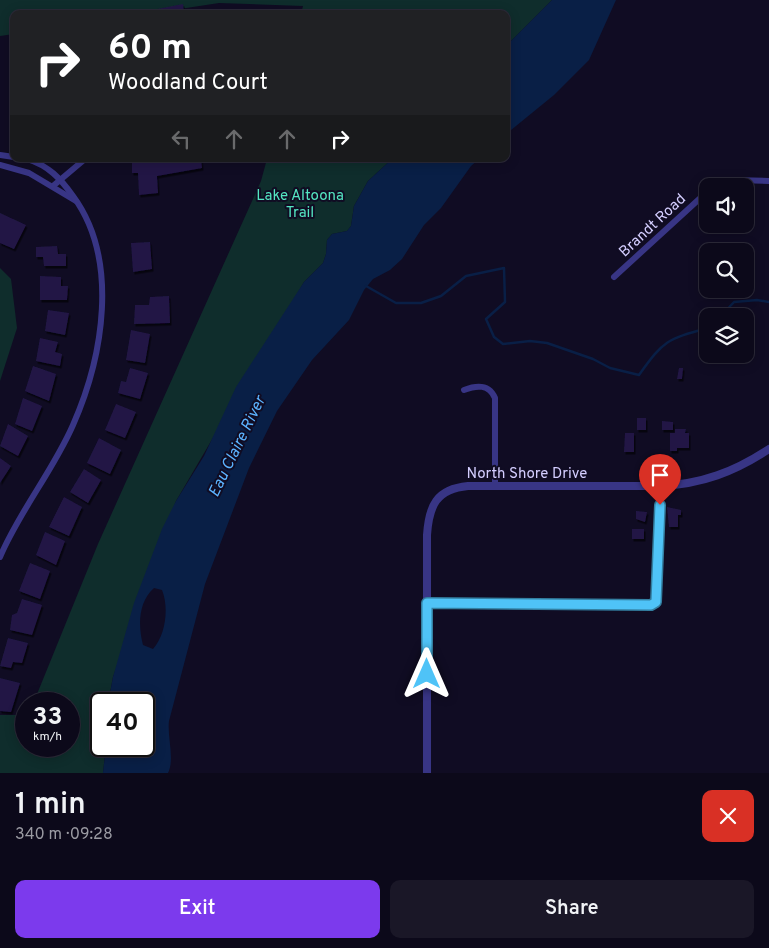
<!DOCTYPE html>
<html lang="en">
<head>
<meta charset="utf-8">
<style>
  :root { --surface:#0c091a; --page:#1a1727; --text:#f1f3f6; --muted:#9a9aa2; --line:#2c2a39; --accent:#7c3aed }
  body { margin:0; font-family:Overpass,sans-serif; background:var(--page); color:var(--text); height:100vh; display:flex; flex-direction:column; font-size:19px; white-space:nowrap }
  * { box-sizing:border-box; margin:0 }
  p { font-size:16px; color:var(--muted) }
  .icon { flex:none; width:28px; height:28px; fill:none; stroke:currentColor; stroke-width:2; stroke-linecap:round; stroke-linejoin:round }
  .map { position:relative; height:773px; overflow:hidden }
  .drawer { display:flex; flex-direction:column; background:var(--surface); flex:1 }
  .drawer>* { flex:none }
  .hud { position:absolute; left:10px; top:10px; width:500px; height:152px; border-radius:10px; box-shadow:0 2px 12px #0003,0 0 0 1px var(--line); background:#202124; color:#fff; overflow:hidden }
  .fabs { position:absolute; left:699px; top:178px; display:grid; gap:10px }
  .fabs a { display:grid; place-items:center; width:55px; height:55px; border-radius:10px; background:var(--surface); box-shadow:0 2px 12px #0003,0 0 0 1px var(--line); font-size:25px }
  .speed { position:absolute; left:15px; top:692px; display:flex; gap:10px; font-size:25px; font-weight:700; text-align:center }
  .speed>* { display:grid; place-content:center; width:65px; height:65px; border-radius:50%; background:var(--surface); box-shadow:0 2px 12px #0003,0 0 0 1px var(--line); line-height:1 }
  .speed small { font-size:12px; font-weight:400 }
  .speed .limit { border:2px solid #111; border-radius:8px; background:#fff; color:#111 }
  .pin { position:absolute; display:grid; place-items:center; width:42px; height:42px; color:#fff; margin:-51px -21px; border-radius:50% 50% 50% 0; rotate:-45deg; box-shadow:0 0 5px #0007 }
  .pin .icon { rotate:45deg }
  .me { position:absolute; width:55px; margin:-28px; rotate:0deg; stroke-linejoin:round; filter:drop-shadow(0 0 4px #0008) }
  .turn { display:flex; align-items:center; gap:18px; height:105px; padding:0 15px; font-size:22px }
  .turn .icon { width:65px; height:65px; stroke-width:2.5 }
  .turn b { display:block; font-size:35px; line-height:42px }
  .lanes { display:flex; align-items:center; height:48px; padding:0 15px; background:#0003; justify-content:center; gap:25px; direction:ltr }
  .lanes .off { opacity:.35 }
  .round { display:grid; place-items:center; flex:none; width:52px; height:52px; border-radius:10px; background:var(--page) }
  .headline { display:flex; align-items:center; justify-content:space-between; height:85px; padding:0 15px }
  h1 { font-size:30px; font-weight:600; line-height:38px }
  .button { display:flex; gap:10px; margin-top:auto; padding:10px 15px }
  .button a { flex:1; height:58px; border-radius:10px; background:var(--accent); color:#fff; font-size:20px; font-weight:600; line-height:58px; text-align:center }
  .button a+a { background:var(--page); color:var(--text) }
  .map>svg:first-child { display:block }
</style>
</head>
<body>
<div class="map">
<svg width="769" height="773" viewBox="0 0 769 773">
  <defs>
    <filter id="shadow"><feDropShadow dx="1.5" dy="2.5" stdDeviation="0" flood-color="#0009"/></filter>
  </defs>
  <rect width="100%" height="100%" fill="#100c23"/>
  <!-- green -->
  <g fill="#0f2d2c">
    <path d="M 0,0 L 552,0 L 506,46 L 506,14 L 301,14 L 303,6 L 219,3 L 147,14 L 14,14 L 14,34 L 0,36 Z"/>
    <path d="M 267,159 L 392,159 L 368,181 L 354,206 L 351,226 L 347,231 L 332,234 L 327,240 L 326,254 L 323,263 L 304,282 L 176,501 L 113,677 L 108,704 L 101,704 L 101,746 L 106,746 L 103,773 L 0,773 L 0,715 L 26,715 L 26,746 L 69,746 L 69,704 L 33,704 L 98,544 L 261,181 Z"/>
    <path d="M 0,268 L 11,279 L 17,328 L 0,381 Z"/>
  </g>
  <!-- water -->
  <g fill="#091f46" fill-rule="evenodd">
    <path d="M 552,0 L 616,0 L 589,60 L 554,95 L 506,134 L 506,46 Z"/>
    <path d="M 392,159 L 479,159 L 471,166 L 441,208 L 424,225 L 402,259 L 390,270 L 373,279 L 364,290 L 349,320 L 312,360 L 277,411 L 249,468 L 205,584 L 169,721 C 167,737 175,759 168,773 L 103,773 L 106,746 L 144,746 L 144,704 L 108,704 L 113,677 L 134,603 L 162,529 L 176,501 L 204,456 L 236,387 L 304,282 L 323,263 L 326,254 L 327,240 L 332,234 L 347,231 L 351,226 L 354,206 L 368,181 ZM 154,588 L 162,590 C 169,607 166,635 153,649 L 143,645 C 138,626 138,602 154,588 Z"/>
  </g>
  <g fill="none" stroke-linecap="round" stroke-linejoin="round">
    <!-- stream -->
    <g stroke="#091f46" stroke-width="2.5">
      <path d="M 366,286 L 396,303 L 421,303 L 441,296 L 466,276 L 504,268 L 505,302 L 486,319 L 494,337 L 503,344 L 530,341 L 547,343 L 593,359 L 610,368 L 639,375 C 664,340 667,339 708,328"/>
      <path d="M 721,316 L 734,302 L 757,300 L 769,302"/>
    </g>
  </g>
  <!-- building -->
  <g fill="#211745" filter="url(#shadow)">
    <path d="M 183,4 L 184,14 L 137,14 L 137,13 Z"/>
    <path d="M 132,159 L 201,159 L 202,168 L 157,176 L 158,193 L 139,195 L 138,173 L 132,173 Z"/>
    <path d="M 0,213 L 26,225 L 14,249 L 0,243 Z"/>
    <path d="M 150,242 L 152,269 L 133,272 L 131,243 Z"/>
    <path d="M 57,246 L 58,254 L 66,254 L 66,266 L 44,266 L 43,257 L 36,257 L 36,247 Z"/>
    <path d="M 40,276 L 61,277 L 61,286 L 68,286 L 67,300 L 40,300 Z"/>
    <path d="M 169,296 L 170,323 L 134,324 L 135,305 L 149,305 L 150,297 Z"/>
    <path d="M 48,310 L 69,313 L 65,335 L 45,331 Z"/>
    <path d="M 131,330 L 150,334 L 145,363 L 126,360 Z"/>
    <path d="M 40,338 L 58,342 L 55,352 L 62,354 L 60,366 L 36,361 Z"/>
    <path d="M 33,366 L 56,374 L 49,401 L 25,391 Z"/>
    <path d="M 130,368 L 148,373 L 140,399 L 118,393 L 121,381 L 126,382 Z"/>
    <path d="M 679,368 L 683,368 L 682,379 L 677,379 Z"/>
    <path d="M 23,398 L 42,406 L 32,431 L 15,424 Z"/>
    <path d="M 116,404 L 136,412 L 125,438 L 105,430 Z"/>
    <rect x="637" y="418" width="9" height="12"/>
    <path d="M 662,421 L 673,422 L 673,430 L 662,430 Z"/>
    <path d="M 8,424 L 28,436 L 18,456 L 0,446 Z"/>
    <path d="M 675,429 L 686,429 L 685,433 L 689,433 L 689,448 L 677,448 L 677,451 L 670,451 L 670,433 L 675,433 Z"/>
    <path d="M 625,433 L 634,433 L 634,452 L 624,452 Z"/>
    <path d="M 99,438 L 121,450 L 110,474 L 87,463 Z"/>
    <path d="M 0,458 L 11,466 L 0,483 Z"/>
    <path d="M 84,469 L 101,480 L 88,503 L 70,492 Z"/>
    <path d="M 64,497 L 82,507 L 69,536 L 49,527 Z"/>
    <path d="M 667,507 L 681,510 L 681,515 L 678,515 L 678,527 L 669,527 Z"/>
    <path d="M 636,511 L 647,512 L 645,522 L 636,519 Z"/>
    <rect x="632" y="529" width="12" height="10"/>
    <path d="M 45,532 L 65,541 L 56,565 L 36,555 Z"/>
    <path d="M 30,563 L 50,571 L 40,599 L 19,591 Z"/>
    <path d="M 22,599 L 42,605 L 32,635 L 10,630 L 12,615 L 17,613 Z"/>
    <path d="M 8,638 L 28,643 L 22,663 L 13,662 L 11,668 L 0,666 Z"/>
    <path d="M 0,678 L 20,683 L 11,712 L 0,711 Z"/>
  </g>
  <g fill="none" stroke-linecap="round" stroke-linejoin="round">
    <!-- minor -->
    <g stroke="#383585" stroke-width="6">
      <path d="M 0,155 L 14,157"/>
      <path d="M 0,165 L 29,173 L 76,201"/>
      <path d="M 53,186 L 85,159"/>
      <path d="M 714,186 L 731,180 L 769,181"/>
      <path d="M 614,277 L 708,191"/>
      <path d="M 464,390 C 477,385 489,384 495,398 L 495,485"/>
      <path d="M 0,557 C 20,510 53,471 73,425 C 103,357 120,260 73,196 C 60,178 49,166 27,159"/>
      <path d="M 427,603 L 651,605 L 656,602 L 660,486"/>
    </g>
    <!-- tertiary -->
    <path stroke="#383585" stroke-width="8" d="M 427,773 L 427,535 C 429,506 436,489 468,486 L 660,486 C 702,484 734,472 769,449"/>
  </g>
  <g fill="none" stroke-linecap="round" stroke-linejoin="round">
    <!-- route casing -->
    <g stroke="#337fa1" stroke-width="12">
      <path id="route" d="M 427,674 L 427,603 L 651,605 L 656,602 L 660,505"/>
    </g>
    <!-- route -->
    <use href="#route" stroke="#4fc3f7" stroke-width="9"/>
  </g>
  <g text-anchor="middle" stroke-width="4" stroke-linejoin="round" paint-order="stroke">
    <!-- park labels -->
    <g font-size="15" fill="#54e6c2" stroke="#100c23">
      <text x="300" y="200">Lake Altoona<tspan x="300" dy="17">Trail</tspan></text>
    </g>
    <!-- street labels -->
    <g font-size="15" fill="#d4ceff" stroke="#100c23">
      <text transform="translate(652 225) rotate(-43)" y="5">Brandt Road</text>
      <text x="527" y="478">North Shore Drive</text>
    </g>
    <!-- water labels -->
    <g font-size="16" font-style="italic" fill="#5cb3ff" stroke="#100c23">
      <text transform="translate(236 446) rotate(-64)" y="6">Eau Claire River</text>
    </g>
  </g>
</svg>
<div class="fabs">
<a><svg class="icon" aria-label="sound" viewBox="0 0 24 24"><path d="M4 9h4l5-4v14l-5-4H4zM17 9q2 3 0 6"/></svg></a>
<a><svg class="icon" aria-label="search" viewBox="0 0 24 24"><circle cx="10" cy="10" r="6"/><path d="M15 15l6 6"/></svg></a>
<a><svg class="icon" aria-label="layers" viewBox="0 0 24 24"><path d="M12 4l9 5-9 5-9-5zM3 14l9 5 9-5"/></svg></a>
</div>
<div class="speed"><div>33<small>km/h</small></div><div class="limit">40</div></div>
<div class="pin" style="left:660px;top:505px;background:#d93025"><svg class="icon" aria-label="arrive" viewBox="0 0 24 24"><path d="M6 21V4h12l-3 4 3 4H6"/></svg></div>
<svg class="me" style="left:427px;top:674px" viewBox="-20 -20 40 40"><path d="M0-17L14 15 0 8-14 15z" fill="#4fc3f7" stroke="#fff" stroke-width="4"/></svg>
<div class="hud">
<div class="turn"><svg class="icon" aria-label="right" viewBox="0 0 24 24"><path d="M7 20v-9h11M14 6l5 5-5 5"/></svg><div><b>60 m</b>Woodland Court</div></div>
<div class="lanes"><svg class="icon off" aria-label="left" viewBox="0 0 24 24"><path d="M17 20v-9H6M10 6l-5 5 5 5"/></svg><svg class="icon off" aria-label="ahead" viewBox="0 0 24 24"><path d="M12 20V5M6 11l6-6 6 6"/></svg><svg class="icon off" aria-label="ahead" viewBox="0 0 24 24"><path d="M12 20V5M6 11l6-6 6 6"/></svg><svg class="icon" aria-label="right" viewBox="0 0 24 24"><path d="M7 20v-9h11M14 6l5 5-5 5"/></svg></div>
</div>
</div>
<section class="drawer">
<div class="headline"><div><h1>1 min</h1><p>340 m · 09:28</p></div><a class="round" style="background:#d93025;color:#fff"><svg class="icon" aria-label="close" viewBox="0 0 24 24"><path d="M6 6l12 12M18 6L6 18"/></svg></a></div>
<div class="button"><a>Exit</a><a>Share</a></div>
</section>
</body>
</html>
